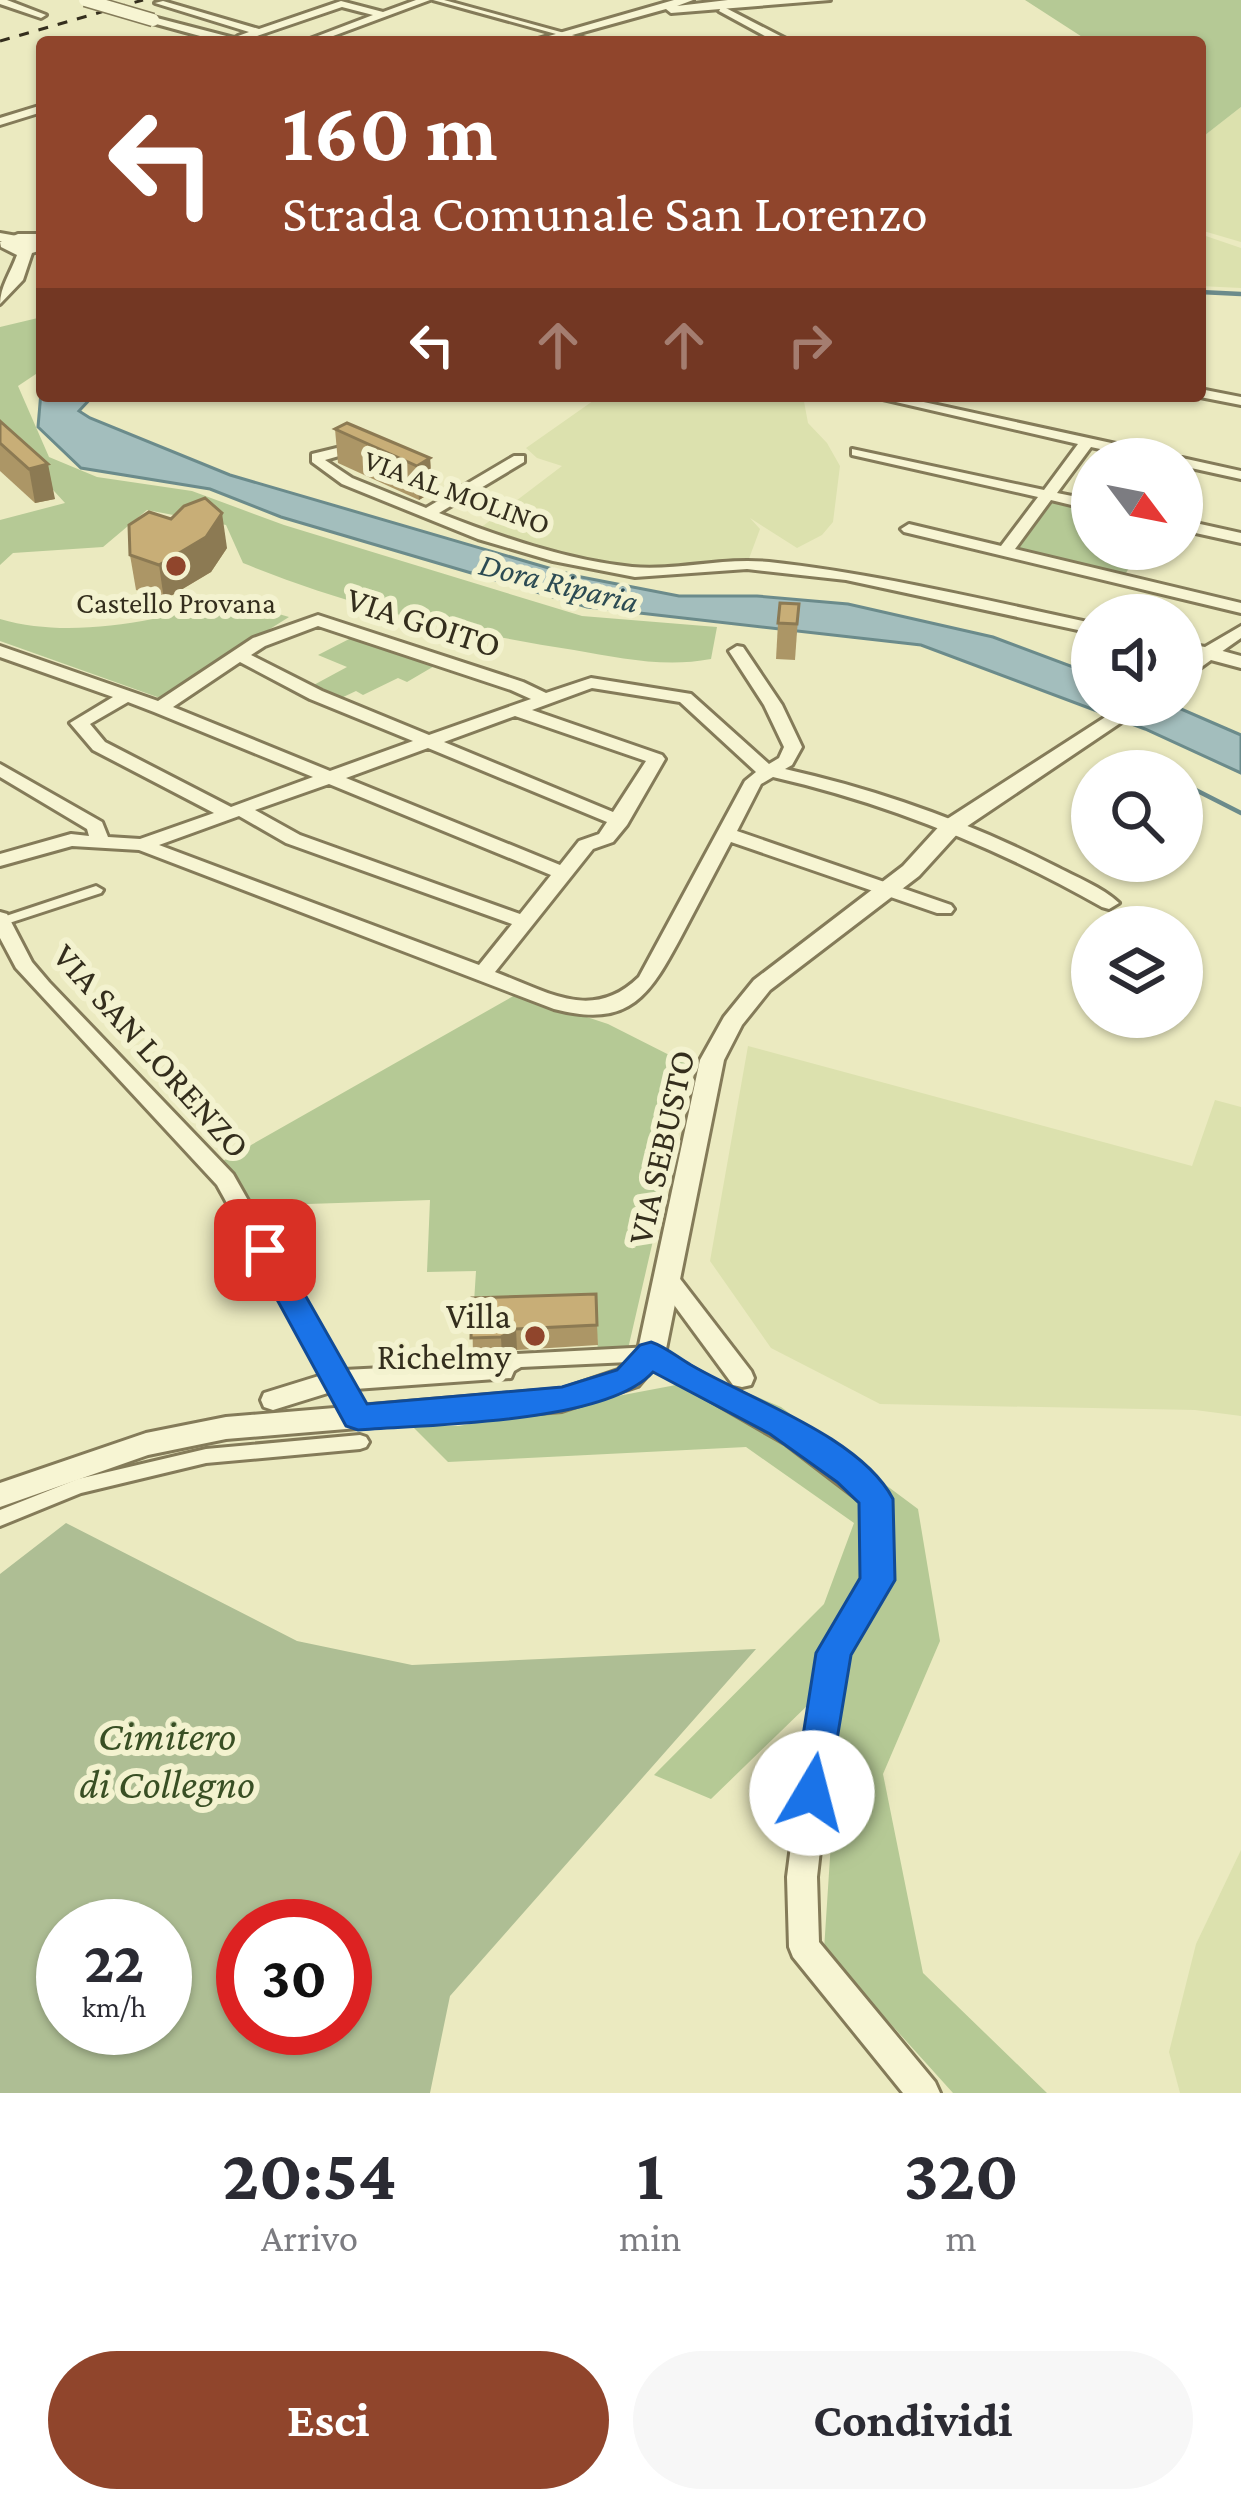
<!DOCTYPE html>
<html lang="it">
<head>
<meta charset="utf-8">
<style>
  :root { --surface:#fff; --page:#f7f7f7; --text:#2b2b33; --muted:#7c7c81; --accent:#90452c }
  body { margin:0; font-family:"Crimson Pro",serif; background:var(--page); color:var(--text); height:100vh; display:flex; flex-direction:column; font-size:45px; white-space:nowrap }
  * { box-sizing:border-box; margin:0 }
  p { font-size:39px; color:var(--muted) }
  .icon { flex:none; width:66px; height:66px; fill:none; stroke:currentColor; stroke-width:2; stroke-linecap:round; stroke-linejoin:round }
  .map { position:relative; height:2093px; overflow:hidden }
  .panel { display:flex; flex-direction:column; background:var(--surface); flex:1 }
  .panel>* { flex:none }
  .banner { position:absolute; left:36px; top:36px; width:1170px; height:366px; border-radius:12px; box-shadow:0 3px 9px #0004; background:#90452c; color:#fff; overflow:hidden }
  .needle { width:78px; rotate:122deg }
  .controls { position:absolute; left:1071px; top:438px; display:grid; gap:24px }
  .controls a { display:grid; place-items:center; width:132px; height:132px; border-radius:50%; background:var(--surface); box-shadow:0 3px 9px #0004; font-size:60px }
  .speed { position:absolute; left:36px; top:1899px; display:flex; gap:24px; font-size:60px; font-weight:700; text-align:center }
  .speed>* { display:grid; place-content:center; width:156px; height:156px; border-radius:50%; background:var(--surface); box-shadow:0 3px 9px #0004; line-height:1 }
  .speed small { font-size:30px; font-weight:400 }
  .speed .limit { border:18px solid #d22; background:#fff; color:#111 }
  .pin { position:absolute; display:grid; place-items:center; width:102px; height:102px; color:#fff; margin:-51px; border-radius:24px; box-shadow:0 6px 18px #0006 }
  .me { position:absolute; width:132px; margin:-66px; rotate:8deg; stroke-linejoin:round; filter:drop-shadow(0 0 9px #0008) }
  .turn { display:flex; align-items:center; gap:42px; height:252px; padding:0 48px; font-size:54px }
  .turn .icon { width:156px; height:156px; stroke-width:2.5 }
  .turn b { display:block; font-size:84px; line-height:102px }
  .lanes { display:flex; align-items:center; height:114px; padding:0 48px; background:#0003; justify-content:center; gap:60px; direction:ltr }
  .lanes .off { opacity:.35 }
  .eta { display:flex; justify-content:space-evenly; align-items:center; height:204px; text-align:center }
  .eta b { font-size:72px; font-weight:700; line-height:84px }
  .primary-button { display:flex; gap:24px; margin-top:auto; padding:24px 48px }
  .primary-button a { flex:1; height:138px; border-radius:72px; background:var(--accent); color:#fff; font-size:48px; font-weight:700; line-height:138px; text-align:center }
  .primary-button a+a { background:var(--page); color:var(--text) }
  .map>svg:first-child { display:block }
</style>
</head>
<body>
<div class="map">
<svg width="1241" height="2093" viewBox="0 0 1241 2093">
  <rect width="100%" height="100%" fill="#ebeac0"/>
  <!-- farmland -->
  <g fill="#dce1ae">
    <path d="M 1241,107 L 1241,242 L 1200,230 L 1200,139 Z"/>
    <path d="M 1200,234 L 1241,248 L 1241,288 L 1200,286 Z"/>
    <path d="M 600,396 L 803,396 L 808,423 L 827,443 L 840,466 L 833,522 L 822,535 L 797,548 L 750,518 L 760,529 L 747,564 L 635,572 L 553,556 L 475,532 L 562,466 L 537,458 L 526,448 Z"/>
    <path d="M 748,1046 L 1192,1166 L 1215,1100 L 1241,1107 L 1241,1416 L 1195,1410 L 880,1404 L 771,1348 L 710,1261 Z"/>
    <path d="M 1241,1850 L 1241,2093 L 1180,2093 L 1169,2052 L 1196,1944 Z"/>
  </g>
  <!-- green -->
  <g fill="#b5c995">
    <path d="M 1025,0 L 1241,0 L 1241,107 L 1200,139 L 1200,42 L 1090,42 Z"/>
    <path d="M 42,317 L 42,370 L 18,386 L 49,457 L 97,477 L 192,491 L 284,525 L 582,616 L 717,627 L 711,659 C 664,668 621,658 574,650 C 459,632 351,607 243,563 L 226,525 L 147,510 L 103,547 L 13,553 L 0,565 L 0,520 L 65,503 L 0,432 L 0,327 Z"/>
    <path d="M 1055,499 L 1092,508 L 1092,549 L 1141,549 L 1124,576 L 1016,552 Z"/>
    <path d="M 235,601 L 289,617 L 160,698 L 0,641 L 0,619 C 76,641 160,618 235,601 Z"/>
    <path d="M 355,636 L 436,665 L 407,682 L 398,678 L 363,695 L 356,691 L 339,699 L 310,687 L 347,667 L 318,655 Z"/>
    <path d="M 517,994 L 608,1024 L 693,1067 L 628,1349 L 598,1354 L 596,1315 L 473,1318 L 476,1271 L 427,1272 L 430,1200 L 248,1206 L 221,1162 Z"/>
    <path d="M 713,1378 L 781,1407 L 918,1509 L 940,1641 L 883,1774 L 923,1973 L 1047,2093 L 953,2093 L 824,1950 L 842,1672 L 711,1799 L 654,1775 L 824,1604 L 854,1523 L 746,1447 L 448,1462 L 412,1426 L 459,1426 Z"/>
  </g>
  <!-- cemetery -->
  <path fill="#aebe94" fill-rule="evenodd" d="M 66,1523 L 297,1641 L 412,1665 L 756,1649 L 450,1996 L 430,2093 L 0,2093 L 0,1574 ZM 63,1926 L 165,1926 L 165,2028 L 63,2028 ZM 243,1926 L 345,1926 L 345,2028 L 243,2028 Z"/>
  <!-- water -->
  <path fill="#a3bebd" stroke="#6b8b8b" stroke-width="3" d="M 42,380 L 42,396 L 93,396 L 79,411 L 90,418 L 230,475 L 576,576 L 679,596 L 757,596 L 848,604 L 993,637 L 1092,674 L 1092,705 L 1172,705 L 1241,735 L 1241,773 L 1145,729 L 921,645 L 587,607 L 281,517 L 210,489 L 81,468 L 38,427 Z"/>
  <g fill="none" stroke-linecap="round" stroke-linejoin="round">
    <!-- stream -->
    <g stroke="#6b8b8b" stroke-width="4.5">
      <path d="M 1200,292 L 1241,294"/>
      <path d="M 1182,783 L 1241,813"/>
    </g>
    <!-- pedestrian casing -->
    <g stroke="#847b59" stroke-width="6">
      <g id="pedestrian">
        <path d="M 433,0 L 444,0 L 597,42 L 585,42 Z"/>
        <path d="M 96,886 L 103,890 L 101,893 L 0,926 L 0,918 Z"/>
        <path d="M 651,1347 L 657,1349 L 660,1354 L 657,1359 L 651,1361 L 521,1367 L 502,1378 L 496,1376 L 493,1371 L 496,1366 L 517,1354 Z"/>
        <path d="M 360,1435 L 366,1437 L 369,1442 L 366,1447 L 360,1449 L 206,1463 L 81,1493 L 0,1526 L 0,1510 L 78,1479 L 206,1449 Z"/>
      </g>
    </g>
    <!-- minor casing -->
    <g stroke="#847b59" stroke-width="6">
      <g id="minor">
        <path d="M 0,0 L 7,0 L 46,15 L 41,18 L 0,4 Z"/>
        <path d="M 416,0 L 430,0 L 317,42 L 302,42 L 373,15 L 342,7 L 242,41 L 238,36 L 249,32 L 155,3 L 163,1 L 259,29 L 341,1 L 383,12 Z"/>
        <path d="M 722,6 L 788,40 L 789,42 L 776,42 L 719,11 Z"/>
        <path d="M 42,105 L 42,112 L 0,125 L 0,118 Z"/>
        <path d="M 0,233 L 17,236 L 19,239 L 13,243 L 0,241 Z"/>
        <path d="M 1200,389 L 1241,397 L 1241,405 L 1195,396 L 1200,396 Z"/>
        <path d="M 870,396 L 896,396 L 1171,456 L 1173,459 L 1146,459 L 1091,447 L 1057,493 L 1092,500 L 1092,510 L 1051,500 L 1015,549 L 1241,603 L 1241,613 L 904,532 L 901,529 L 909,524 L 1001,546 L 1038,497 L 852,455 L 852,449 L 1044,490 L 1078,444 Z"/>
        <path d="M 341,447 L 346,448 L 346,454 L 325,460 L 352,478 L 426,508 L 514,456 L 524,456 L 524,462 L 439,513 C 500,537 566,560 632,567 C 677,571 723,557 769,562 C 878,574 985,600 1092,623 L 1092,633 L 846,580 L 747,569 L 635,577 L 553,561 L 478,539 L 342,484 L 312,462 L 312,454 Z"/>
        <path d="M 1182,458 L 1241,471 L 1241,479 L 1182,466 L 1182,459 L 1177,459 Z"/>
        <path d="M 1182,520 L 1241,533 L 1241,543 L 1182,530 Z"/>
        <path d="M 318,615 L 523,682 L 546,693 L 591,678 L 691,694 L 769,764 L 779,758 L 784,747 L 764,705 L 729,651 L 737,646 L 743,647 L 782,705 L 802,747 L 792,765 L 785,769 C 879,790 969,822 1055,866 C 1076,877 1102,887 1119,903 L 1109,909 L 1102,907 C 998,848 890,804 773,777 L 761,784 L 737,831 L 951,905 L 954,909 L 951,913 L 937,913 L 731,842 C 715,872 699,903 683,933 C 650,995 631,1029 554,1009 L 139,850 L 72,846 L 0,866 L 0,854 L 71,834 L 89,836 L 87,829 L 0,777 L 0,764 L 102,822 L 108,837 L 140,839 L 214,813 L 93,750 L 70,723 L 113,697 L 0,657 L 0,646 L 158,701 L 253,638 ZM 318,626 L 511,690 L 531,699 L 429,735 L 322,691 L 251,655 L 265,646 ZM 240,662 L 310,699 L 413,741 L 330,771 L 173,707 ZM 592,688 L 680,702 L 756,772 L 745,781 L 639,977 C 592,1023 546,991 495,972 L 593,849 L 613,842 L 627,825 L 665,759 L 662,755 L 532,710 ZM 128,702 L 154,712 L 313,777 L 231,807 L 105,742 L 90,724 ZM 515,716 L 646,761 L 613,812 L 444,742 ZM 428,748 L 607,822 L 599,834 L 579,841 L 560,865 L 346,778 ZM 329,784 L 551,875 L 520,914 L 300,835 L 255,810 ZM 239,816 L 286,843 L 512,924 L 479,965 L 159,845 Z"/>
        <path d="M 1241,626 L 1241,638 L 1214,657 L 1182,653 L 1182,643 L 1205,647 Z"/>
        <path d="M 0,912 L 7,914 L 32,962 L 49,982 L 233,1174 L 344,1370 L 502,1362 L 511,1364 L 514,1371 L 511,1378 L 355,1389 L 370,1417 L 367,1424 L 358,1427 L 349,1424 L 331,1392 L 273,1410 L 264,1407 L 261,1400 L 264,1393 L 322,1375 L 217,1185 L 16,968 L 0,938 Z"/>
        <path d="M 666,1268 L 674,1271 L 751,1371 L 754,1378 L 751,1385 L 742,1387 L 733,1385 L 658,1283 L 654,1277 L 658,1271 Z"/>
        <path d="M 651,1345 L 804,1430 L 859,1468 L 885,1492 L 889,1499 L 890,1580 L 847,1655 L 831,1752 L 817,1877 L 819,1942 L 935,2082 L 940,2093 L 903,2093 L 793,1957 L 789,1947 L 787,1877 L 803,1752 L 820,1653 L 864,1579 L 863,1503 L 786,1444 L 642,1361 L 639,1354 L 642,1347 Z"/>
      </g>
    </g>
    <!-- tertiary casing -->
    <g stroke="#847b59" stroke-width="6">
      <g id="tertiary">
        <path d="M 674,0 L 693,0 L 677,6 L 728,0 L 830,0 L 671,13 L 666,9 L 547,42 L 528,42 Z"/>
        <path d="M 153,17 L 234,38 L 252,34 L 278,42 L 222,42 L 149,22 Z"/>
        <path d="M 18,234 L 42,234 L 42,250 L 32,253 L 23,280 L 0,304 C 0,287 11,272 17,255 L 1,247 L 0,242 Z"/>
        <path d="M 1208,647 L 1241,656 L 1241,668 L 1211,660 L 1182,681 L 1182,665 Z"/>
        <path d="M 1124,705 L 1147,705 L 960,831 L 919,876 L 770,990 L 742,1025 L 724,1060 L 665,1354 L 638,1386 L 562,1411 L 226,1439 L 148,1455 L 0,1507 L 0,1483 L 146,1433 L 226,1417 L 562,1389 L 618,1370 L 638,1350 L 700,1060 L 724,1017 L 754,980 L 903,866 L 944,821 Z"/>
      </g>
    </g>
    <!-- pedestrian -->
    <use href="#pedestrian" fill="#f7f5d3" fill-rule="evenodd"/>
    <!-- minor -->
    <use href="#minor" fill="#f7f5d3" fill-rule="evenodd"/>
    <!-- tertiary -->
    <use href="#tertiary" fill="#f7f5d3" fill-rule="evenodd"/>
    <!-- rail -->
    <path stroke="#342e1d" stroke-width="3" stroke-dasharray="10 10" stroke-linecap="butt" d="M 0,41 L 143,0"/>
    <!-- tertiary-bridge casing -->
    <g stroke="#847b59" stroke-width="15" stroke-linecap="butt">
      <path id="tertiary-bridge" d="M 85,0 L 153,20"/>
    </g>
    <!-- tertiary-bridge -->
    <use href="#tertiary-bridge" stroke="#f7f5d3" stroke-width="12"/>
  </g>
  <!-- wall -->
  <g fill="#ac9666">
    <path d="M 0,421 L 55,499 L 35,503 L 0,471 Z"/>
    <path d="M 335,429 L 430,458 L 432,492 L 419,500 L 338,463 Z"/>
    <path d="M 227,548 L 211,572 L 164,600 L 136,590 L 130,555 Z"/>
    <path d="M 799,604 L 795,660 L 776,659 L 778,623 Z"/>
    <path d="M 472,1298 L 597,1325 L 598,1345 L 517,1350 L 502,1357 L 473,1358 Z"/>
  </g>
  <!-- shaded-wall -->
  <g fill="#8c7a53">
    <path d="M 430,458 L 432,492 L 419,500 L 417,466 Z"/>
    <path d="M 48,464 L 55,499 L 35,503 L 29,469 Z"/>
    <path d="M 222,513 L 227,548 L 211,572 L 164,600 L 159,565 Z"/>
    <path d="M 516,1329 L 517,1350 L 502,1357 L 501,1337 Z"/>
  </g>
  <!-- building -->
  <g fill="#c8ae77" stroke="#8c7a53" stroke-width="3">
    <path d="M 0,421 L 48,464 L 29,469 L 0,443 Z"/>
    <path d="M 347,423 L 430,458 L 417,466 L 335,429 Z"/>
    <path d="M 205,498 L 222,513 L 206,537 L 159,565 L 130,555 L 129,525 L 149,512 L 171,519 L 184,506 Z"/>
    <path d="M 780,603 L 799,604 L 797,624 L 778,623 Z"/>
    <path d="M 596,1294 L 597,1325 L 516,1329 L 501,1337 L 471,1338 L 472,1298 Z"/>
  </g>
  <!-- route -->
  <path fill="#1a73e8" stroke="#114b97" stroke-width="3" d="M 265,1239 L 275,1242 L 367,1404 L 562,1387 L 617,1370 L 640,1345 L 651,1342 C 666,1347 677,1357 691,1365 C 749,1399 861,1437 893,1499 L 895,1580 L 851,1655 L 826,1806 L 812,1811 L 799,1806 L 794,1793 L 816,1653 L 860,1578 L 859,1503 L 837,1482 L 770,1434 L 653,1372 C 606,1424 429,1424 358,1430 L 346,1426 L 250,1250 L 254,1242 Z"/>
  <!-- markers -->
  <g fill="#90452c" stroke="#f3f2cf" stroke-width="4.5">
    <circle cx="176" cy="566" r="12"/>
    <circle cx="535" cy="1336" r="12"/>
  </g>
  <g text-anchor="middle" stroke-width="12" stroke-linejoin="round" paint-order="stroke">
    <!-- far-street labels -->
    <g font-size="30" fill="#342e1d" stroke="#f3f2cf">
      <text transform="translate(457 492) rotate(20)" y="10">VIA AL MOLINO</text>
    </g>
    <!-- far-poi labels -->
    <g font-size="30" fill="#342e1d" stroke="#f3f2cf">
      <text x="176" y="613">Castello Provana</text>
    </g>
    <!-- far-water labels -->
    <g font-size="33" font-style="italic" fill="#2c4b53" stroke="#f3f2cf">
      <text transform="translate(559 582) rotate(14)" y="12">Dora Riparia</text>
    </g>
    <!-- street labels -->
    <g font-size="36" fill="#342e1d" stroke="#f3f2cf">
      <text transform="translate(424 621) rotate(18)" y="13">VIA GOITO</text>
      <text transform="translate(152 1050) rotate(48)" y="13">VIA SAN LORENZO</text>
      <text transform="translate(660 1147) rotate(-77)" y="13">VIA SEBUSTO</text>
    </g>
    <!-- poi labels -->
    <g font-size="36" fill="#342e1d" stroke="#f3f2cf" text-anchor="end">
      <text x="511" y="1328">Villa<tspan x="511" dy="41">Richelmy</tspan></text>
    </g>
    <!-- near-park labels -->
    <g font-size="42" font-style="italic" fill="#394f24" stroke="#f3f2cf">
      <text x="167" y="1750">Cimitero<tspan x="167" dy="48">di Collegno</tspan></text>
    </g>
  </g>
</svg>
<div class="controls">
<a><svg class="needle" viewBox="-14 -14 28 28"><path d="M0-13l5 13h-10z" fill="#e53935"/><path d="M0 13l5-13h-10z" fill="#7c7c81"/></svg></a>
<a><svg class="icon" aria-label="sound" viewBox="0 0 24 24"><path d="M4 9h4l5-4v14l-5-4H4zM17 9q2 3 0 6"/></svg></a>
<a><svg class="icon" aria-label="search" viewBox="0 0 24 24"><circle cx="10" cy="10" r="6"/><path d="M15 15l6 6"/></svg></a>
<a><svg class="icon" aria-label="layers" viewBox="0 0 24 24"><path d="M12 4l9 5-9 5-9-5zM3 14l9 5 9-5"/></svg></a>
</div>
<div class="speed"><div>22<small>km/h</small></div><div class="limit">30</div></div>
<div class="pin" style="left:265px;top:1250px;background:#d93025"><svg class="icon" aria-label="arrive" viewBox="0 0 24 24"><path d="M6 21V4h12l-3 4 3 4H6"/></svg></div>
<svg class="me" style="left:812px;top:1793px" viewBox="-20 -20 40 40"><circle r="19" fill="#fff"/><path d="M0-13L10 11 0 6-10 11z" fill="#1a73e8"/></svg>
<div class="banner">
<div class="turn"><svg class="icon" aria-label="left" viewBox="0 0 24 24"><path d="M17 20v-9H6M10 6l-5 5 5 5"/></svg><div><b>160 m</b>Strada Comunale San Lorenzo</div></div>
<div class="lanes"><svg class="icon" aria-label="left" viewBox="0 0 24 24"><path d="M17 20v-9H6M10 6l-5 5 5 5"/></svg><svg class="icon off" aria-label="ahead" viewBox="0 0 24 24"><path d="M12 20V5M6 11l6-6 6 6"/></svg><svg class="icon off" aria-label="ahead" viewBox="0 0 24 24"><path d="M12 20V5M6 11l6-6 6 6"/></svg><svg class="icon off" aria-label="right" viewBox="0 0 24 24"><path d="M7 20v-9h11M14 6l5 5-5 5"/></svg></div>
</div>
</div>
<section class="panel">
<div class="eta">
<div><b>20:54</b><p>Arrivo</p></div>
<div><b>1</b><p>min</p></div>
<div><b>320</b><p>m</p></div>
</div>
<div class="primary-button"><a>Esci</a><a>Condividi</a></div>
</section>
</body>
</html>
